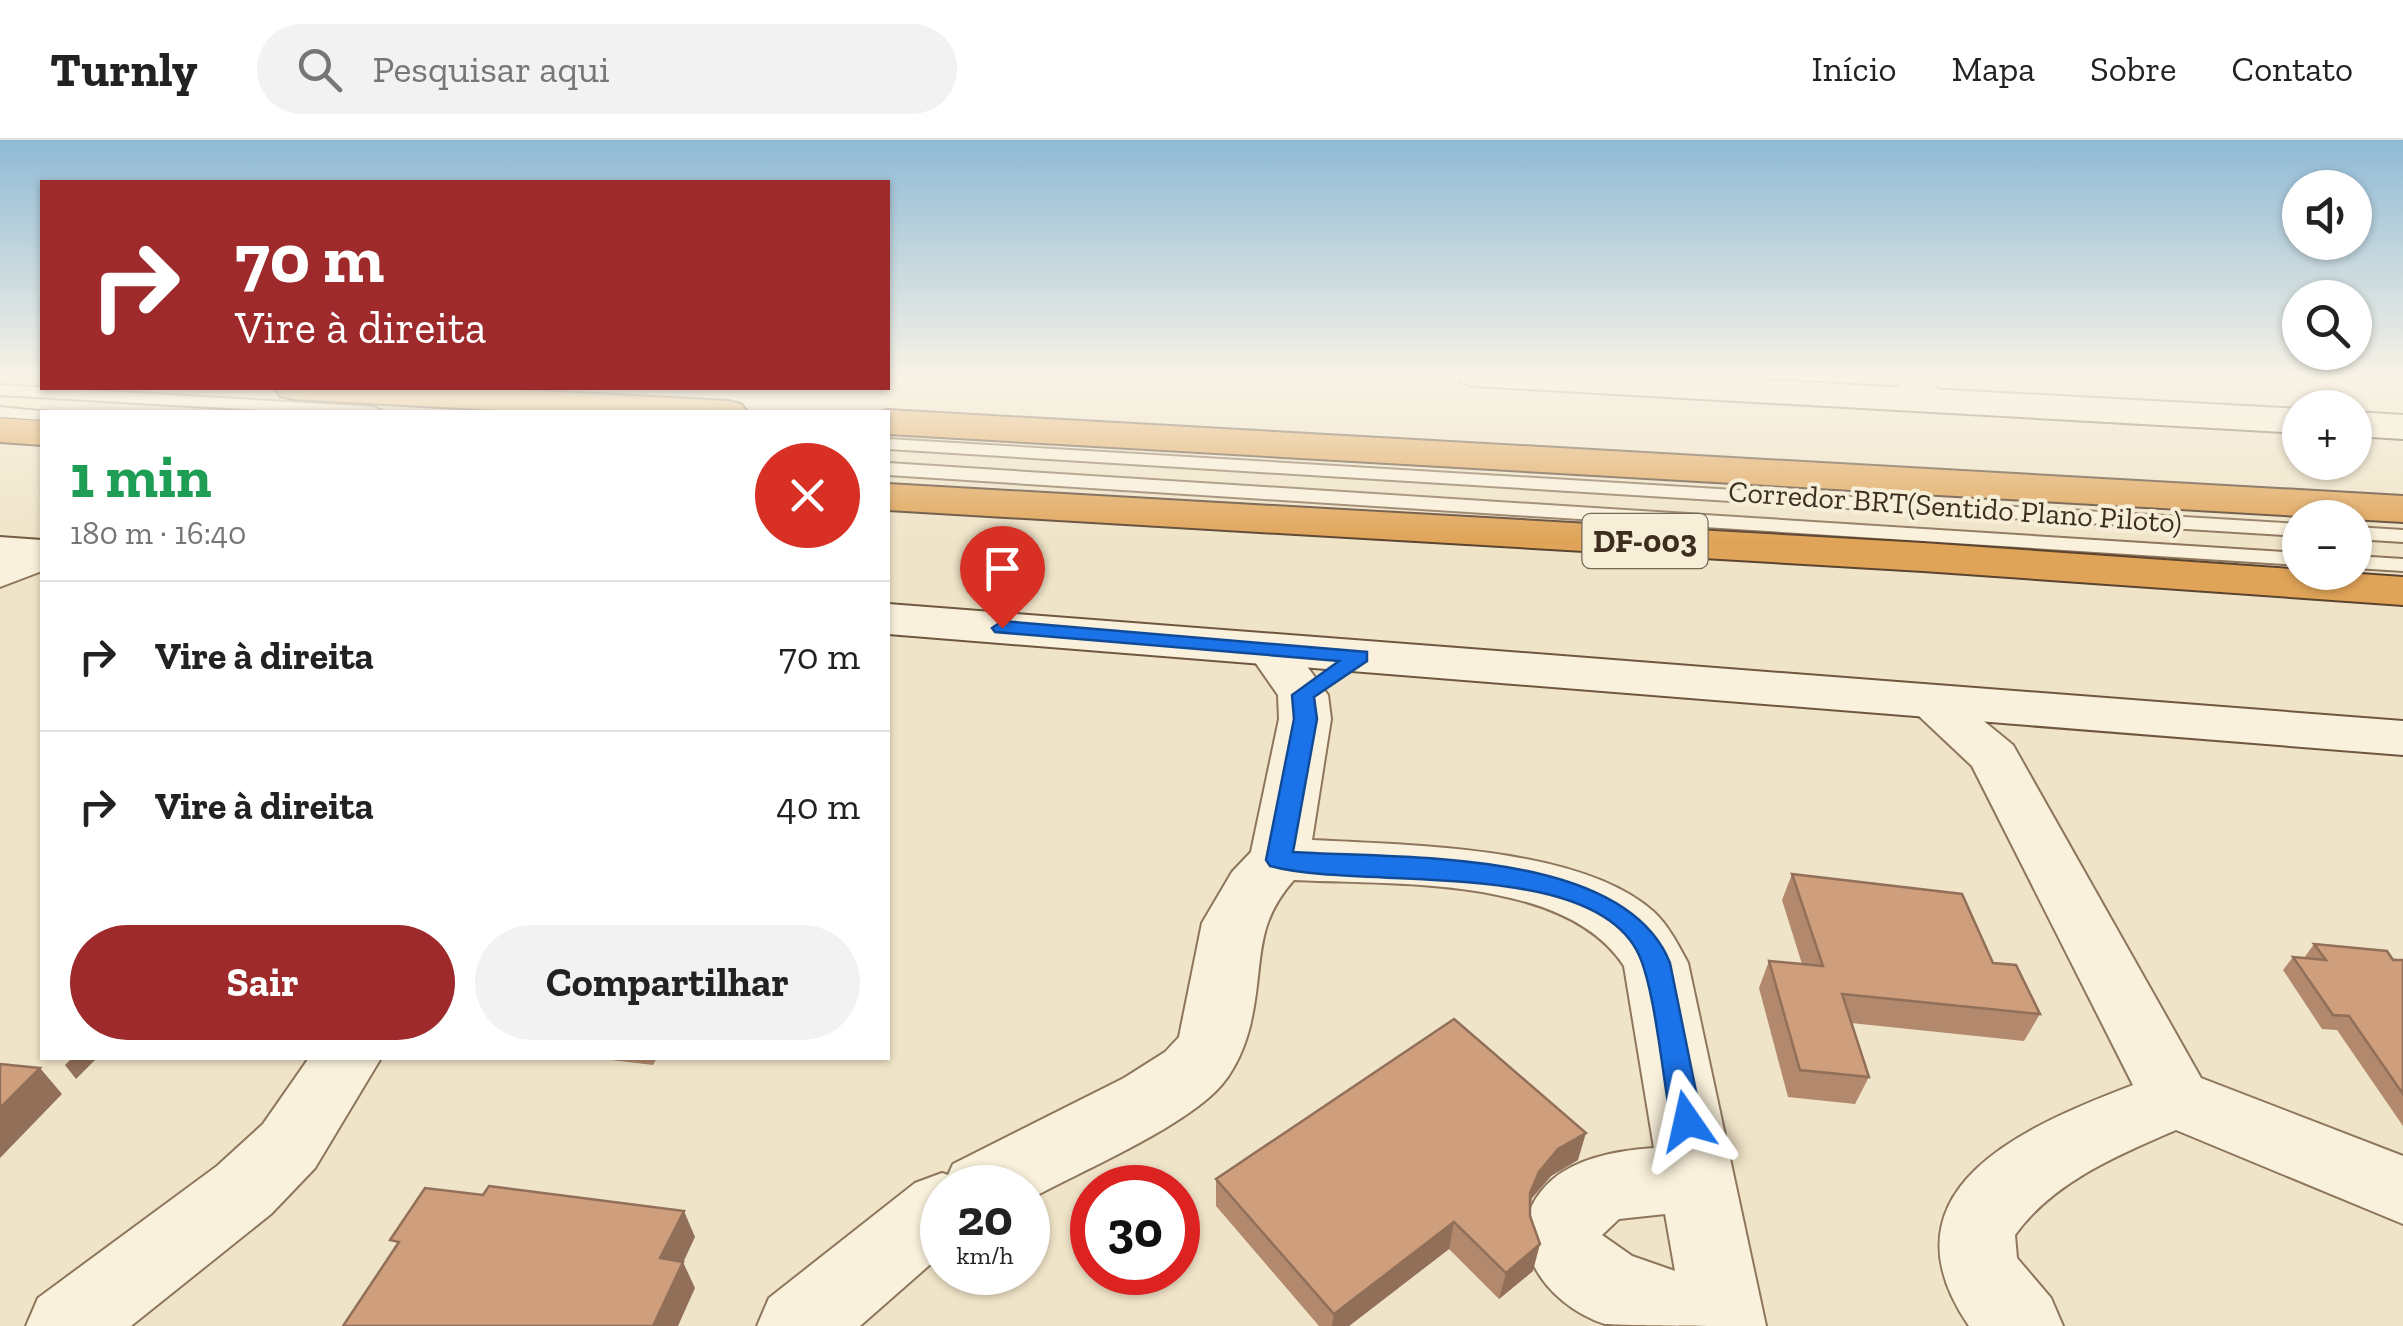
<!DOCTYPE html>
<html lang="pt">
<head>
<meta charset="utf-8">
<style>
  :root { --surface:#fff; --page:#f2f2f2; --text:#222; --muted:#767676; --line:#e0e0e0; --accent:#9e2a2b }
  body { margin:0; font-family:"Zilla Slab",serif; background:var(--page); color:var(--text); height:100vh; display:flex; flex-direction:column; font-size:38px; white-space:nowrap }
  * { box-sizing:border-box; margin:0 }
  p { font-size:32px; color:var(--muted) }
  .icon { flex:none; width:55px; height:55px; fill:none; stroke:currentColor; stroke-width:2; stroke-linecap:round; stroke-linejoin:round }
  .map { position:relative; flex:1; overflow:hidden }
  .sheet { position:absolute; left:40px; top:270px; width:850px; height:650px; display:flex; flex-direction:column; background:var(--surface); border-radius:0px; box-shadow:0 2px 8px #0004 }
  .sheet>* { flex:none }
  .banner { position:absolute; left:40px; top:40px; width:850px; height:210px; border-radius:0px; box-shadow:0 2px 8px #0004; background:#9e2a2b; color:#fff; overflow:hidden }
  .controls { position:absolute; left:2282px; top:30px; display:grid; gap:20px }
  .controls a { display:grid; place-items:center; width:90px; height:90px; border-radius:50%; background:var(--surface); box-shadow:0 2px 8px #0004; font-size:50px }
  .speed { position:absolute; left:920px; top:1025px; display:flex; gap:20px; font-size:50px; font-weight:700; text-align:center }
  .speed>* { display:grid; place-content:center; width:130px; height:130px; border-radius:50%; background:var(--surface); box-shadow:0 2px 8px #0004; line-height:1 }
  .speed small { font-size:25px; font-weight:400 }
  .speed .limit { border:15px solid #d22; background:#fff; color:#111 }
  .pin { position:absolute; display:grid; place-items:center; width:85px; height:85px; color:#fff; margin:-102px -42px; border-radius:50% 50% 50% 0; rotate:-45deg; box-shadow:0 0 10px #0007 }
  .pin .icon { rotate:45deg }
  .me { position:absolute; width:110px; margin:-55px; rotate:349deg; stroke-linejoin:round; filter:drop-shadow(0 0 8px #0008) }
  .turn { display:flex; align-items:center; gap:35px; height:210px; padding:0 30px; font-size:45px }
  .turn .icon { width:130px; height:130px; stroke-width:2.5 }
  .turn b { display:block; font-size:70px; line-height:85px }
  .round { display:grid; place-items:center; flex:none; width:105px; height:105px; border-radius:52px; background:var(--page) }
  .head { display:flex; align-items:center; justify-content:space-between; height:170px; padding:0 30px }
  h1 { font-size:60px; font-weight:700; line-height:75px; color:#1e9e55 }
  .button { display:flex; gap:20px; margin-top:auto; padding:20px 30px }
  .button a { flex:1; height:115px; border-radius:60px; background:var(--accent); color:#fff; font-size:40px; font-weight:700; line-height:115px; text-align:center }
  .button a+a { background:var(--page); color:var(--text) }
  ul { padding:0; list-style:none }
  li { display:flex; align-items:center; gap:30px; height:150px; padding:0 30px; border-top:2px solid var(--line) }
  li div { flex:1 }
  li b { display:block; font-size:38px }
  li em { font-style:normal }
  header { display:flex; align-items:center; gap:60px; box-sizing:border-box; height:140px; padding:0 50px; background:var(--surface); border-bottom:2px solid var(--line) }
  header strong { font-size:48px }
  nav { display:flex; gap:55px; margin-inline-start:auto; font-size:35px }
  .search { width:700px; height:90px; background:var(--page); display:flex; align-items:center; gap:25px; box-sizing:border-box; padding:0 35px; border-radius:55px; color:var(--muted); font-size:38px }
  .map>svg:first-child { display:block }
</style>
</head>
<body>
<header>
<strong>Turnly</strong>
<div class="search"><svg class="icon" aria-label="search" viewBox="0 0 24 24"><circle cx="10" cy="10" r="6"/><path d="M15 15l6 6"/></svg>Pesquisar aqui</div>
<nav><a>Início</a><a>Mapa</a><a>Sobre</a><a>Contato</a></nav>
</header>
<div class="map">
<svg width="2403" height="1186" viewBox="0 0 2403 1186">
  <rect width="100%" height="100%" fill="#f0e4c8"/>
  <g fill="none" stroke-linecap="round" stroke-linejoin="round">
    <!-- lane casing -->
    <g stroke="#8d765c" stroke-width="4">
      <g id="lane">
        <path d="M 0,245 L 374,267 L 383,272 L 295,272 L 0,255 Z"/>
        <path d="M 0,267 L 49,272 L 42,272 L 42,280 L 0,277 Z"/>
        <path d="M 888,299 L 2300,384 L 2300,396 L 888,309 Z"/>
        <path d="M 888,323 L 2300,413 L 2300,425 L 888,335 Z"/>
        <path d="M 2355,387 L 2403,390 L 2403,402 L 2355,399 Z"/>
        <path d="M 2355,416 L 2403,419 L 2403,431 L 2355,428 Z"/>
      </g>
    </g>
    <!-- street casing -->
    <g stroke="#8d765c" stroke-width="4">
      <g id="street">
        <path d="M 1891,235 L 1926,235 L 1949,262 L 1944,270 C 1917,276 1905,256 1891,235 Z"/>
        <path d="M 42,402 L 42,431 L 0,447 L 0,418 Z"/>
        <path d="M 1270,495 L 1287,499 L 1328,555 L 1331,579 L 1312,700 C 1406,705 1581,706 1654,772 C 1668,785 1679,806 1688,823 L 1766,1186 C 1731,1186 1634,1186 1605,1184 C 1544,1165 1492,1092 1553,1039 C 1579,1017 1622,1010 1654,1008 L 1624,826 C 1565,735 1392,745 1294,740 C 1253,786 1264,821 1252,877 C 1247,903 1235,933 1215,952 C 1172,993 1081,1031 1028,1060 L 1028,1048 L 942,1048 L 942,1114 L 860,1186 L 757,1186 L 769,1158 L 915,1043 L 942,1033 L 948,1035 L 953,1024 L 1124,938 L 1165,912 L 1179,897 L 1202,783 L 1232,732 L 1251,712 L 1279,579 L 1278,555 L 1246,509 L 1253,499 ZM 1665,1074 L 1675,1131 L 1632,1116 L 1602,1095 L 1619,1079 Z"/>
        <path d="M 1928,546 L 1946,550 L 2013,605 L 2201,938 L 2403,1016 L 2403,1084 L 2176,990 C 2118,1015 2053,1042 2015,1095 L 2017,1118 L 2051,1158 L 2063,1186 L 1969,1186 C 1875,1049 2026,986 2133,945 L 1972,626 L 1903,561 L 1910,550 Z"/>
        <path d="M 309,918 L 381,918 L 315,1028 L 271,1074 L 131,1186 L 26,1186 L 38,1158 L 217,1026 L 263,984 Z"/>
      </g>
    </g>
    <!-- secondary casing -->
    <g stroke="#6f573f" stroke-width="4">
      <g id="secondary">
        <path d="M 1457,235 L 1669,235 L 2300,269 L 2300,293 L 1475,246 L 1462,243 Z"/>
        <path d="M 2355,272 L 2403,275 L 2403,299 L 2355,296 Z"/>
        <path d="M 0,397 L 42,400 L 42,428 L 0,425 Z"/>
        <path d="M 888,464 L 2403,581 L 2403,615 L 888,494 Z"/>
      </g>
    </g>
    <!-- highway casing -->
    <g stroke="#5b4430" stroke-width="4">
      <g id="highway">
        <path d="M 275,248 L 487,248 L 728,261 L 741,264 L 747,272 L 534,272 L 293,259 L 280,256 Z"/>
        <path d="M 888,270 L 2403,356 L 2403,382 L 888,294 L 888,272 L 880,272 Z"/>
        <path d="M 0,278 L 42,281 L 42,305 L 0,302 Z"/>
        <path d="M 888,344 L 1923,403 L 2403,437 L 2403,465 L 1923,431 L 888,370 Z"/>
      </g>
    </g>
    <!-- lane -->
    <use href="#lane" fill="#faf1dc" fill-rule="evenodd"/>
    <!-- street -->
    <use href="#street" fill="#faf1dc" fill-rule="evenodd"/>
    <!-- secondary -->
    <use href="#secondary" fill="#faf1dc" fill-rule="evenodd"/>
    <!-- highway -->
    <use href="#highway" fill="#e0a458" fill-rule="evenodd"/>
  </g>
  <!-- wall -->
  <g fill="#b2896c">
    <path d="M 1792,734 L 1993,823 L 2040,874 L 2024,901 L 1851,883 L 1869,937 L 1855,964 L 1788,957 L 1759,848 L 1769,821 L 1802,824 L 1782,760 Z"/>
    <path d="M 2314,804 L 2403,820 L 2403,986 L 2337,890 L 2322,889 L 2283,830 L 2293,817 L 2304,818 Z"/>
    <path d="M 595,918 L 657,918 L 653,925 Z"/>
    <path d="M 1578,1020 L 1551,1036 L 1532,1058 L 1530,1076 L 1533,1131 L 1499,1159 L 1449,1109 L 1349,1186 L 1319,1186 L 1216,1066 L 1216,1039 Z"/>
  </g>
  <!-- shaded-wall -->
  <g fill="#916f58">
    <path d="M 72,918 L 97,918 L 76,939 L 65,925 Z"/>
    <path d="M 40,928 L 62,954 L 0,1018 L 0,968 Z"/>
    <path d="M 1586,993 L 1578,1020 L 1551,1036 L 1532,1058 L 1523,1080 L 1530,1053 L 1539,1032 L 1558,1009 Z"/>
    <path d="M 684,1071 L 695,1097 L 675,1140 L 683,1122 L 695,1148 L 678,1186 L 653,1186 L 660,1118 Z"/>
    <path d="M 1454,1082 L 1449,1109 L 1349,1186 L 1332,1186 L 1334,1174 Z"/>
    <path d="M 1540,1104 L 1533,1131 L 1499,1159 L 1506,1133 Z"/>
  </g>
  <!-- building -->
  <g fill="#cf9f7d" stroke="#916f58" stroke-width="2.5">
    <path d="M 1792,734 L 1962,754 L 1993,823 L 2016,825 L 2040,874 L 1842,854 L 1869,937 L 1800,930 L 1769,821 L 1823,826 Z"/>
    <path d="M 2314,804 L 2387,811 L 2393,820 L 2403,820 L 2403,954 L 2349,876 L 2333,875 L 2293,817 L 2326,820 Z"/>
    <path d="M 1454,879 L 1586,993 L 1558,1009 L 1539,1032 L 1530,1053 L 1530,1076 L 1540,1104 L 1506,1133 L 1454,1082 L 1334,1174 L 1216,1039 Z"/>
    <path d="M 0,924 L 40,928 L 0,968 Z"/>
    <path d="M 489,1046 L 684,1071 L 660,1118 L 683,1122 L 653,1186 L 343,1186 L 399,1102 L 390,1100 L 425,1048 L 483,1055 Z"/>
  </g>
  <!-- sky -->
  <linearGradient id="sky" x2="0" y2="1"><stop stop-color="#8fbad6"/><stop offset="0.59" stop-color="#f8f3e6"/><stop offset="1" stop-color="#f8f3e6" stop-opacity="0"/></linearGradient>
  <rect width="2403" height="401" fill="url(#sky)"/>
  <!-- route -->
  <path fill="#1a73e8" stroke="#114b97" stroke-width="2.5" d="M 1002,481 L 1367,512 L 1367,521 L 1314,557 L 1317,579 L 1293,712 C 1398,719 1624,707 1670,823 L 1702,981 L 1698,990 L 1687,994 L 1676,990 L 1671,981 C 1663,939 1655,850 1639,815 C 1593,715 1358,751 1270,726 L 1266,720 L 1294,579 L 1292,555 L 1339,521 L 995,492 L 992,488 Z"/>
  <g text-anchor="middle" stroke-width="8" stroke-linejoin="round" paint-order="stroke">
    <!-- far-street labels -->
    <g font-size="30" fill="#3d2e20" stroke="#f7eed8">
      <text transform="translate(1955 367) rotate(4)" y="10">Corredor BRT(Sentido Plano Piloto)</text>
    </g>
    <!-- shield labels -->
    <rect fill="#f7eed8" stroke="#756857" stroke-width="2.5" x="1582.5" y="374" width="125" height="54" rx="8"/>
    <g font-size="32" font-weight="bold" fill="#3d2e20">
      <text x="1645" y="412">DF-003</text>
    </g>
  </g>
</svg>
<div class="controls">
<a><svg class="icon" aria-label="sound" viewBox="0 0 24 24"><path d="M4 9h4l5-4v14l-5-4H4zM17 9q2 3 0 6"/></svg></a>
<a><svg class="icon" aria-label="search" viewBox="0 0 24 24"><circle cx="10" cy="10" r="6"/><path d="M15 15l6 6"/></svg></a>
<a>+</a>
<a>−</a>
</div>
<div class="speed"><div>20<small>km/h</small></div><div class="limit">30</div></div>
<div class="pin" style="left:1002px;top:488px;background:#d93025"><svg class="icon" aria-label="arrive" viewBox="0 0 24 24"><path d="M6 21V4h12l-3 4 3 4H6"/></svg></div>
<svg class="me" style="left:1687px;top:981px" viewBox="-20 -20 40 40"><path d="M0-17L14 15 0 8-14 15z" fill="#1a73e8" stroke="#fff" stroke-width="4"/></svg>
<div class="banner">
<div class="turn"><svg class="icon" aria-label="right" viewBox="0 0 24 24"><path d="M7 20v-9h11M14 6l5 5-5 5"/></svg><div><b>70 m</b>Vire à direita</div></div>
</div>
<section class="sheet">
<div class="head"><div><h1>1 min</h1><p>180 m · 16:40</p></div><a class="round" style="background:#d93025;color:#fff"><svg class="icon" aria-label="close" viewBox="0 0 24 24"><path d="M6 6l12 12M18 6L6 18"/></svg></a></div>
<ul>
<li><svg class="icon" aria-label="right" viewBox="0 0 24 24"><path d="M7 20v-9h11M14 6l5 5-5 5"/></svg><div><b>Vire à direita</b></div><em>70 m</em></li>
<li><svg class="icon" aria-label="right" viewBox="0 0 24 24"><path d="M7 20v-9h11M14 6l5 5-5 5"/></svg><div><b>Vire à direita</b></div><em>40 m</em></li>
</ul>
<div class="button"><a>Sair</a><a>Compartilhar</a></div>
</section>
</div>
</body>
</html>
